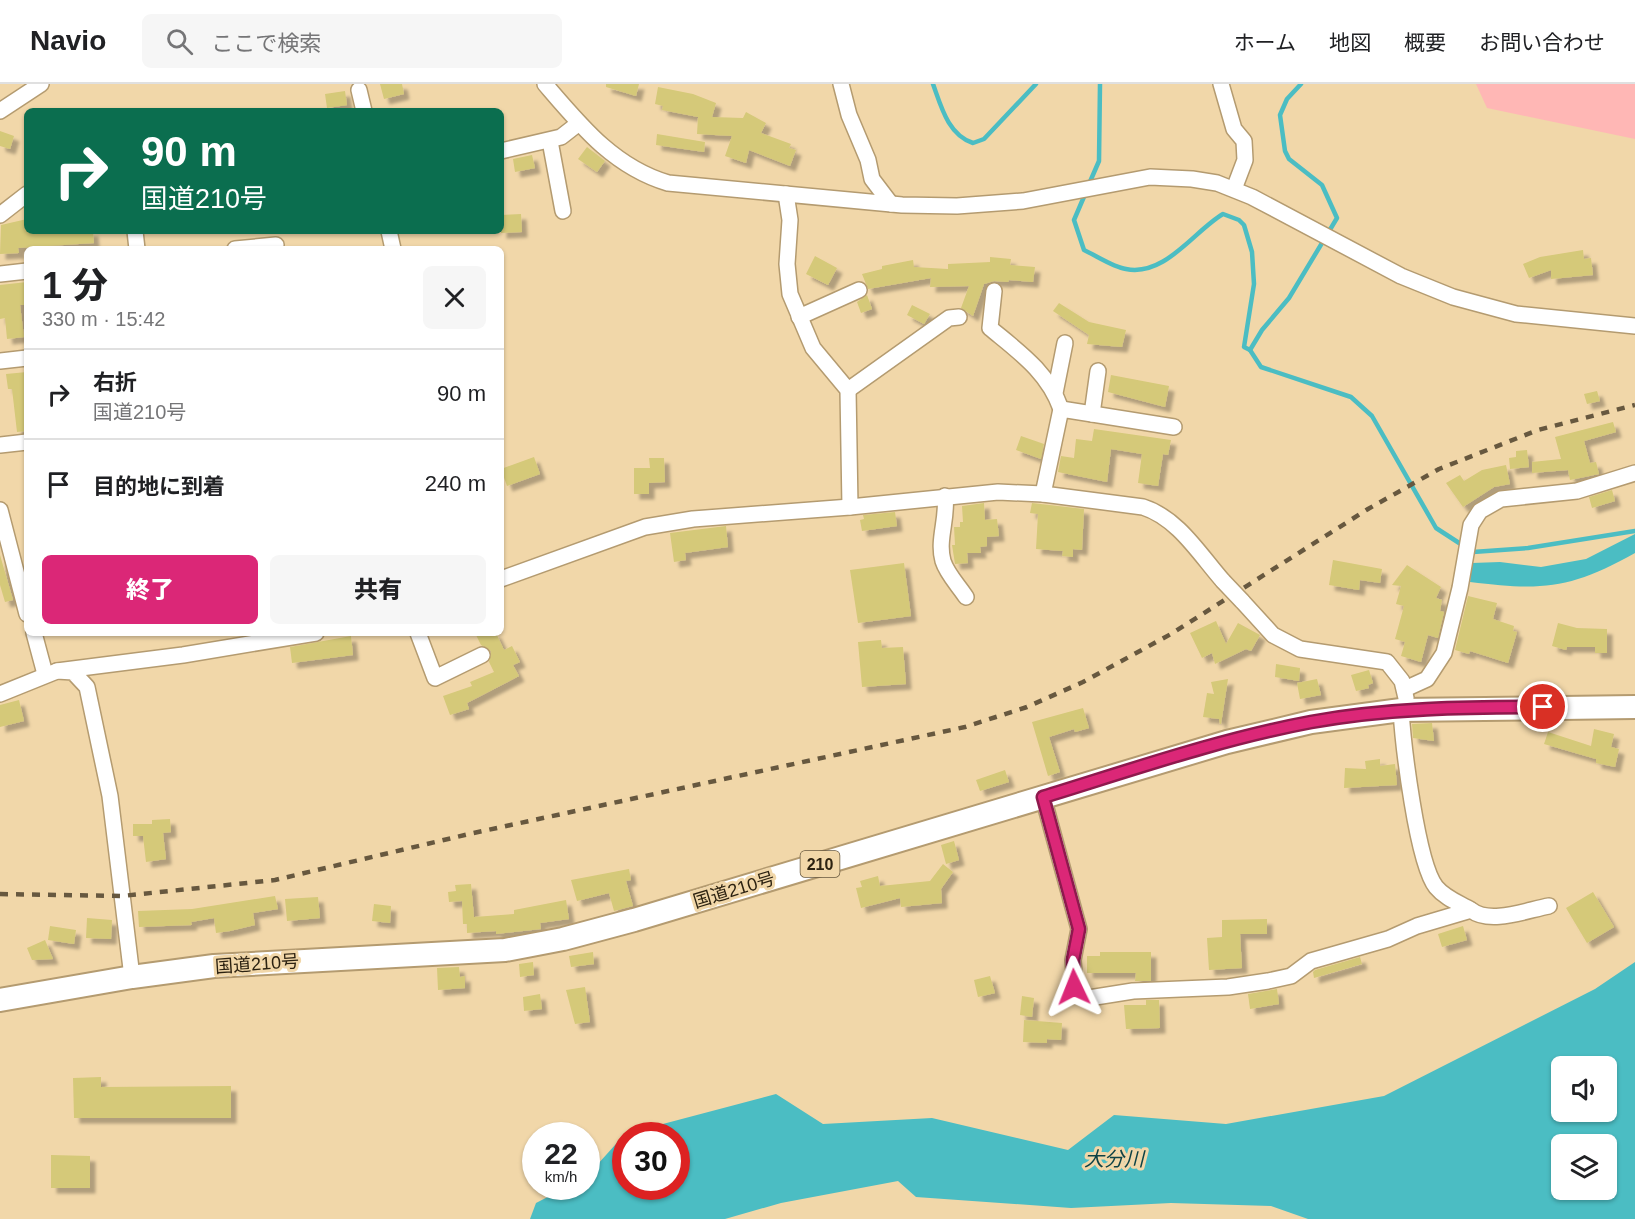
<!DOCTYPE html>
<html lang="ja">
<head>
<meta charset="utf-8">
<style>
  :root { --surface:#fff; --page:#f6f6f6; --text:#202124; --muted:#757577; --line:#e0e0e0; --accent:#db2777 }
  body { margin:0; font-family:Helvetica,"Noto Sans JP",sans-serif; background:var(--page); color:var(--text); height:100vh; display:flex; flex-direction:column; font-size:22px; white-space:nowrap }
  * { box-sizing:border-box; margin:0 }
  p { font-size:20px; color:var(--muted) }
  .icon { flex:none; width:33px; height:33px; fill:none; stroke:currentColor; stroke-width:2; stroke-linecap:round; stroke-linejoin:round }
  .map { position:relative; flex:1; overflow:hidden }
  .sheet { position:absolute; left:24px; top:162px; width:480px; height:390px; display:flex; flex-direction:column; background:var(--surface); border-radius:9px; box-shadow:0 2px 4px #0004 }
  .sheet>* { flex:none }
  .guide { position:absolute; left:24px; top:24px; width:480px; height:126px; border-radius:9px; box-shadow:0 2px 4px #0004; background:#0b6e4f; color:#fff; overflow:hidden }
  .buttons { position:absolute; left:1551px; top:972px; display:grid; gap:12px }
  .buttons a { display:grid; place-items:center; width:66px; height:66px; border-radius:9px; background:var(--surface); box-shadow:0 2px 4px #0004; font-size:30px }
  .speed { position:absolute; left:522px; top:1038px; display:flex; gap:12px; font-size:30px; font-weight:700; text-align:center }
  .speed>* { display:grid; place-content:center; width:78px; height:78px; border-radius:50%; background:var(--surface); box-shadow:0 2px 4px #0004; line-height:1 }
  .speed small { font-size:15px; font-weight:400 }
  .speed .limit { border:9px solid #d22; background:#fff; color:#111 }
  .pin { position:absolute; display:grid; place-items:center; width:51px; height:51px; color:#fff; margin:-26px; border:3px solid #fff; border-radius:50%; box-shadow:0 2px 6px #0007 }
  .me { position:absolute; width:66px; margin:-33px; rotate:358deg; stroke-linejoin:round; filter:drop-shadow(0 0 4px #0008) }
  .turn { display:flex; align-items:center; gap:21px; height:126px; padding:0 18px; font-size:27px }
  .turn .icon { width:78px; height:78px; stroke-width:2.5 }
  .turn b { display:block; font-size:42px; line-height:51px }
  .round { display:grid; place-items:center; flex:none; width:63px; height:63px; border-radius:9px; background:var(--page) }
  .summary { display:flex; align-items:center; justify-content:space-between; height:102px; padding:0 18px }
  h1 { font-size:36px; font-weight:800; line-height:45px }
  .button { display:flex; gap:12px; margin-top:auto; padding:12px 18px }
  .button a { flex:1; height:69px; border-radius:9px; background:var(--accent); color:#fff; font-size:24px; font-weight:800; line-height:69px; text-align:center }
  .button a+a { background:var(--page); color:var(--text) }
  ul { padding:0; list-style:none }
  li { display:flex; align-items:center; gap:18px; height:90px; padding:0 18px; border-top:2px solid var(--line) }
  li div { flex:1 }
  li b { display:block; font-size:22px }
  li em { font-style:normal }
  header { display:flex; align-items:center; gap:36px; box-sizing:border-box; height:84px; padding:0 30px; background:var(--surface); border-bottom:2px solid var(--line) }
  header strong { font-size:28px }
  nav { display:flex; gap:33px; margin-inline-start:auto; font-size:21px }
  .search { width:420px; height:54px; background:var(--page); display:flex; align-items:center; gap:15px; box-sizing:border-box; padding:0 21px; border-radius:9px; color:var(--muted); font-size:22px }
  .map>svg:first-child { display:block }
</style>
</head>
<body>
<header>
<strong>Navio</strong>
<div class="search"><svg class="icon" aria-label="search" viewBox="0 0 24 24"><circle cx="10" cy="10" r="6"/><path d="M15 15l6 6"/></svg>ここで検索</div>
<nav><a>ホーム</a><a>地図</a><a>概要</a><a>お問い合わせ</a></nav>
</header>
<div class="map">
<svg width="1635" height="1135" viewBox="0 0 1635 1135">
  <defs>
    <filter id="shadow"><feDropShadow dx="5.5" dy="5.5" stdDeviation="1.5" flood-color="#0004"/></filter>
  </defs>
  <rect width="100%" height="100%" fill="#f1d7a9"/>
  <!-- green -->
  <path fill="#ffb7b5" d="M 1476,0 L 1635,0 L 1635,55 L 1487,24 Z"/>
  <!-- water -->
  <g fill="#4bbdc3" fill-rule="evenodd">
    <path d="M 1635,450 L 1635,469 C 1571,505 1542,507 1470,498 L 1472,479 L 1500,478 L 1541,483 L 1586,475 Z"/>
    <path d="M 1635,878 L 1635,1135 L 1308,1135 L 1271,1122 L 1171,1119 L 1071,1124 L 916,1113 L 898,1097 L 781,1119 L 725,1135 L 530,1135 L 536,1119 L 567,1103 L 586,1102 L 587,1092 L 625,1050 L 776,1010 L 823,1040 L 932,1034 L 1068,1066 L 1114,1031 L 1226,1040 L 1384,1012 L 1595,905 ZM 1562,982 L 1606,982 L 1606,1028 L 1562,1028 ZM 626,1052 L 676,1052 L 676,1102 L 626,1102 ZM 1562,1060 L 1606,1060 L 1606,1106 L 1562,1106 Z"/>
  </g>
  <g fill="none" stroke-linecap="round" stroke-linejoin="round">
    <!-- stream -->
    <g stroke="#4bbdc3" stroke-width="4.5">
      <path d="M 933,0 C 941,22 948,51 973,59 L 984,55 L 1036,0"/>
      <path d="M 1089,100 L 1099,77 L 1100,0"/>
      <path d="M 1086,108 L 1074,136 L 1084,166 C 1097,172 1113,183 1126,185 C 1165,193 1194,147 1223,130 L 1239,136 L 1244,141 L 1252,168 L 1254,200 L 1244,263 L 1250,266 L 1261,283 L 1351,313 L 1372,332 L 1436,444 L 1473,468 L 1528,464 L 1635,447"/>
      <path d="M 1250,266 L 1262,246 L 1289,214 L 1337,134 L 1322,101 L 1289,75 L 1285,67 L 1280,31 L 1287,15 L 1301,0"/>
    </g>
  </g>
  <!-- building -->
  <g fill="#d5c979" filter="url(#shadow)">
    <path d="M 380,0 L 402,0 L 404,10 L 384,15 Z"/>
    <path d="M 606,0 L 639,0 L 636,12 L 606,3 Z"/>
    <path d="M 658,3 L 693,10 L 716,19 L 712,33 L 743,34 L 746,28 L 766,39 L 761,49 L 791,60 L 789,64 L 796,66 L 790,82 L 749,66 L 746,79 L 725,72 L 732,52 L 697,50 L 698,33 L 662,26 L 663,22 L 655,20 Z"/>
    <path d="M 345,7 L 347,21 L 327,24 L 325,10 Z"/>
    <path d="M 0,47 L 14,52 L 10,65 L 0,62 Z"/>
    <path d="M 657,50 L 705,58 L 704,68 L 656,61 Z"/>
    <path d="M 587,63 L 605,77 L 597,88 L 578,75 Z"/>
    <path d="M 532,71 L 535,84 L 515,88 L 513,75 Z"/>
    <path d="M 521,130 L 522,148 L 501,149 L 501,131 Z"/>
    <path d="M 27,135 L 27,147 L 93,147 L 94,159 L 18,164 L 19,169 L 0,170 L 1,141 Z"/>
    <path d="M 1583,166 L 1584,175 L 1591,174 L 1593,191 L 1551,195 L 1551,186 L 1529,194 L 1523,180 L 1540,173 Z"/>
    <path d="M 815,172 L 837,184 L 828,201 L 806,190 Z"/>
    <path d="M 990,173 L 1011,175 L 1010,181 L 1035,183 L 1033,198 L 1009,196 L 1008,198 L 994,197 L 984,200 L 973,232 L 961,224 L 969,202 L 930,203 L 931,194 L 868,205 L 862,190 L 882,185 L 882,182 L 913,176 L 914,183 L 948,185 L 948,180 L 990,178 Z"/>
    <path d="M 27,198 L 27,221 L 20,221 L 24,253 L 7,255 L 5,234 L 0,235 L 0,201 Z"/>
    <path d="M 867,211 L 872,225 L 861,229 L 857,218 Z"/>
    <path d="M 1059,219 L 1089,238 L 1126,246 L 1122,263 L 1087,260 L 1089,251 L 1053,227 Z"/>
    <path d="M 912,221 L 930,230 L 924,240 L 907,231 Z"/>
    <path d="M 27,288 L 27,347 L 17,348 L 12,305 L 8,305 L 6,290 Z"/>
    <path d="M 1111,291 L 1169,302 L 1165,323 L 1108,308 Z"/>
    <path d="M 1597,307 L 1600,317 L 1587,320 L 1584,310 Z"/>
    <path d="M 1613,338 L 1616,348 L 1584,357 L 1590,379 L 1596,378 L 1599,390 L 1570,396 L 1568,386 L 1532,389 L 1532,378 L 1561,375 L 1555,353 Z"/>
    <path d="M 1094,345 L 1171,356 L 1168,371 L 1163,370 L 1158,402 L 1138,399 L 1142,370 L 1111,365 L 1107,398 L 1058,388 L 1061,372 L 1074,374 L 1076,355 L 1092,357 Z"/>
    <path d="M 1021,352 L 1044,360 L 1041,375 L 1016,366 Z"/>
    <path d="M 1527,366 L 1529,383 L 1510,385 L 1509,374 L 1516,373 L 1516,367 Z"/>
    <path d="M 534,373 L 540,390 L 507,402 L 501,385 Z"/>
    <path d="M 649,374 L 664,374 L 665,398 L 649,399 L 649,410 L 634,410 L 634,384 L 650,384 Z"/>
    <path d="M 1506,381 L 1510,400 L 1494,403 L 1463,423 L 1446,399 L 1460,391 L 1464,397 L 1482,386 Z"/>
    <path d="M 1612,406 L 1615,417 L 1592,424 L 1589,413 Z"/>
    <path d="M 984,419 L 985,436 L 997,435 L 999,452 L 987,453 L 987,462 L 980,463 L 981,469 L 967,469 L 968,479 L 955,480 L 952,461 L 955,461 L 954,443 L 960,443 L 960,438 L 963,438 L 962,422 Z"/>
    <path d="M 1032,419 L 1084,425 L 1082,466 L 1073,465 L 1073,473 L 1062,472 L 1063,467 L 1036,465 L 1038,430 L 1030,429 Z"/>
    <path d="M 895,428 L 897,442 L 862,447 L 860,436 L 864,435 L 863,431 Z"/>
    <path d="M 726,442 L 728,463 L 685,469 L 686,476 L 674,478 L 670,449 Z"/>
    <path d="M 0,471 L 13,516 L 5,518 L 0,501 Z"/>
    <path d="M 1333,476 L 1382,485 L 1380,499 L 1360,496 L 1359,506 L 1329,501 Z"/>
    <path d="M 904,479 L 911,532 L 858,539 L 850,486 Z"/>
    <path d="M 1407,481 L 1441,503 L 1436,514 L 1442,516 L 1440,527 L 1444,528 L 1438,554 L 1428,551 L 1421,578 L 1401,572 L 1405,558 L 1395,555 L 1404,522 L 1396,520 L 1401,502 L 1392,501 Z"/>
    <path d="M 1468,512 L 1497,519 L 1493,535 L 1514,542 L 1513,547 L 1517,548 L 1508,579 L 1470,567 L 1469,570 L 1455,566 Z"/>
    <path d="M 1216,537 L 1226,560 L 1238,539 L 1260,551 L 1251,567 L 1246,565 L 1215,580 L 1212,569 L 1202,574 L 1190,549 Z"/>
    <path d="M 1558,539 L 1577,544 L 1607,545 L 1607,569 L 1595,569 L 1595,563 L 1567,563 L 1566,566 L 1552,562 Z"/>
    <path d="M 475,549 L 496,549 L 504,566 L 512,562 L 520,578 L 513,581 L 519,592 L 467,619 L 469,625 L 450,631 L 443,612 L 472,602 L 470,598 L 494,588 L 489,578 L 491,567 L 481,561 Z"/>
    <path d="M 351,552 L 353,571 L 292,579 L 290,563 Z"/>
    <path d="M 881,556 L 882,564 L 903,563 L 906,600 L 862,603 L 858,558 Z"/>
    <path d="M 1276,580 L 1300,584 L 1299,597 L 1275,593 Z"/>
    <path d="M 1369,586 L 1373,599 L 1368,601 L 1369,604 L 1356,607 L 1351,591 Z"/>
    <path d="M 1228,595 L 1221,640 L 1220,640 L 1219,635 L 1203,633 L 1207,609 L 1214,610 L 1211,598 Z"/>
    <path d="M 1317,595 L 1321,611 L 1300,615 L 1297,599 Z"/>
    <path d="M 19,616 L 24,637 L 0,643 L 0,621 Z"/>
    <path d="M 1083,624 L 1089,644 L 1075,648 L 1074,645 L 1049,653 L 1060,688 L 1048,692 L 1032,638 Z"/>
    <path d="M 1432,639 L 1434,657 L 1413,654 L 1412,640 Z"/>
    <path d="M 1594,645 L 1614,650 L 1611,663 L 1619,665 L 1615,683 L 1596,679 L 1596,675 L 1544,660 L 1548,648 L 1591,662 Z"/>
    <path d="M 1380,675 L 1380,682 L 1395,680 L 1397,701 L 1344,704 L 1345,684 L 1366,685 L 1365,677 Z"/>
    <path d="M 1005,686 L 1009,698 L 980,707 L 976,696 Z"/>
    <path d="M 170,735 L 171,748 L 163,749 L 166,775 L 146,778 L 143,752 L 133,752 L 133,740 L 152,740 L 152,736 Z"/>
    <path d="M 954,757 L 959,776 L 946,780 L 941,761 Z"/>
    <path d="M 943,780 L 953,788 L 941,805 L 942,819 L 901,823 L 900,814 L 861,824 L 856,804 L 862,803 L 860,797 L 878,792 L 880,802 L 930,797 Z"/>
    <path d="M 629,785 L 631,796 L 626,797 L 633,822 L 614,827 L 609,809 L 577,817 L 571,796 Z"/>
    <path d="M 471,800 L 474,833 L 514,830 L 514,826 L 566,816 L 569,835 L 540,839 L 541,845 L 496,850 L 496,847 L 467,849 L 467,840 L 463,840 L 462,817 L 449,818 L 448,808 L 456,807 L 455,801 Z"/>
    <path d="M 1593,808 L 1614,843 L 1587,859 L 1566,824 Z"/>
    <path d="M 275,812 L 278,825 L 253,829 L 255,841 L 230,847 L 216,849 L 214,834 L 191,838 L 192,841 L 139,843 L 138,827 L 192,825 Z"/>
    <path d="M 318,813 L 320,834 L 287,837 L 285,815 Z"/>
    <path d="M 374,820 L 391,822 L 390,839 L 372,837 Z"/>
    <path d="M 87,834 L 112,836 L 111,855 L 86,854 Z"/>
    <path d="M 1267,835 L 1267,850 L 1240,850 L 1242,884 L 1209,886 L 1207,854 L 1222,853 L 1222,836 Z"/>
    <path d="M 50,842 L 76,846 L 74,860 L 48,856 Z"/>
    <path d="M 1463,842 L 1467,856 L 1442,863 L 1438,850 Z"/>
    <path d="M 45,856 L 53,875 L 32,876 L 27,864 Z"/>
    <path d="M 593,868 L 594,880 L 571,883 L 569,872 Z"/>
    <path d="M 1100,868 L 1151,868 L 1151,897 L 1135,897 L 1136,889 L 1087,889 L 1087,872 L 1100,872 Z"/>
    <path d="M 1360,873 L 1362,880 L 1314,894 L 1313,888 L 1315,886 Z"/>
    <path d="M 533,878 L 534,891 L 520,893 L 519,880 Z"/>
    <path d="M 459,883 L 460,893 L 465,892 L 465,904 L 438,906 L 437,884 Z"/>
    <path d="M 990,892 L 995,909 L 978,913 L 974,896 Z"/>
    <path d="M 585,903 L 590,938 L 575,940 L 566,906 Z"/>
    <path d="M 1277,905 L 1279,920 L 1250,925 L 1248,910 Z"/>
    <path d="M 540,910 L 542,925 L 524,927 L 523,913 Z"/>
    <path d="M 1022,912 L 1034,914 L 1032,933 L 1020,931 Z"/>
    <path d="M 1146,916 L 1159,916 L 1160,944 L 1126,945 L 1124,921 L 1146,921 Z"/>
    <path d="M 1024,936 L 1062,939 L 1061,956 L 1047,955 L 1047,959 L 1023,958 Z"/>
    <path d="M 101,993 L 101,1003 L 231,1002 L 231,1034 L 74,1034 L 73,994 Z"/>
    <path d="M 51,1071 L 90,1072 L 90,1104 L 51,1104 Z"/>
  </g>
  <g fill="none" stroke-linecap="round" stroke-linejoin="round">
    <!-- minor casing -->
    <g stroke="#b49b70" stroke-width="18">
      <g id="minor">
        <path d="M 545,0 C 581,42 614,83 668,99 L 902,121 L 957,122 L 1023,117 L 1150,93 L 1192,95 L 1217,99 L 1252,113 L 1401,192 L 1453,213 L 1516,230 L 1635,242"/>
        <path d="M 841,0 L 849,31 L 868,76 L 872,95 L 891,120"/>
        <path d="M 1221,0 L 1234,45 L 1244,57 L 1245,76 L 1234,105"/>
        <path d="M 359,6 L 364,27"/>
        <path d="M 0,27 L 41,0"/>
        <path d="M 550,57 L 563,127"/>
        <path d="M 501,67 L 561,53 L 579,39"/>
        <path d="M 786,110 L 790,136 L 787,180 L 790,210 L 813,264 L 848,306 L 850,423"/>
        <path d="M 0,131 L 27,110"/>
        <path d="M 135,147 L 137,165"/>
        <path d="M 389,147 L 393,165"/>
        <path d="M 235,165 L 276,161"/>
        <path d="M 0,190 L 27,187"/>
        <path d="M 994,207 L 990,244 C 1019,268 1048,288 1061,325"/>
        <path d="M 799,233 L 859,206"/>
        <path d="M 0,277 L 27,274"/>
        <path d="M 848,306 L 949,234 L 959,233"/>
        <path d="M 1055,309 L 1065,259"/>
        <path d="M 1092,330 L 1098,287"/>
        <path d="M 0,361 L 27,358"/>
        <path d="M 1043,410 L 1061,325 L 1174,343"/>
        <path d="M 945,412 C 948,434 937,456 943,477 C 947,490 959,502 966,513"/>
        <path d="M 0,426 L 27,530"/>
        <path d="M 501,495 L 645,443 L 693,435 L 850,423 L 998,408 L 1043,410 L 1143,423 C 1178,434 1200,471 1223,497"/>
        <path d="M 1242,517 L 1273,551 L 1300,565 L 1387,578 L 1402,597 L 1406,614"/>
        <path d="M 34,549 L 45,590"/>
        <path d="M 418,549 L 435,594 L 482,571"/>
        <path d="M 57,587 L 73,588 L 87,603 L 110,712 L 132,893"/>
        <path d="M 1405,605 L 1427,595 L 1444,569 L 1460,504 L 1471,441 L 1480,427 L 1501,415 L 1577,407 L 1635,389"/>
        <path d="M 0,610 L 57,587 L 183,571 L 316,549"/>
        <path d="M 1043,713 L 1079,845 L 1073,876 L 1075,903 L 1078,910 L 1089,914 L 1133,907 L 1228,903 L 1268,897 L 1291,892 L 1311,877 L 1388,855 L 1417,842 L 1471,826 C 1459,819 1445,814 1436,803 C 1417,779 1403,660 1401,626"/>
        <path d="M 1471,826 C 1490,841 1527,826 1549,822"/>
      </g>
    </g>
    <!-- highway casing -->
    <g stroke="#b49b70" stroke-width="26">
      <path id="highway" d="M 0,916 L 132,893 L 214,882 L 505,866 L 563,855 L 634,836 L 1227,658 L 1311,638 L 1401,626 L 1635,623"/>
    </g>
    <!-- minor -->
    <use href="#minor" stroke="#fff" stroke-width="15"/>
    <!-- highway -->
    <use href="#highway" stroke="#fff" stroke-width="22"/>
    <!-- rail -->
    <path stroke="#67583f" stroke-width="4.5" stroke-dasharray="8 8" stroke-linecap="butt" d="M 0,810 L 122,812 L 275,796 L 469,750 L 965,643 L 1027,623 L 1083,598 L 1171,550 L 1368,425 L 1439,385 L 1538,346 L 1635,321"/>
    <!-- minor-bridge casing -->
    <g stroke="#b49b70" stroke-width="18" stroke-linecap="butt">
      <path id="minor-bridge" d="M 1223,497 L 1242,517"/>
    </g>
    <!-- minor-bridge -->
    <use href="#minor-bridge" stroke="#fff" stroke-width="15"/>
  </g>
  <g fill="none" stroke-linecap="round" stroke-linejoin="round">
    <!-- route casing -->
    <g stroke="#8e194d" stroke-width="15">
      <path id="route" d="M 1074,903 L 1073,876 L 1079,845 L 1043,713 C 1131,686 1220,655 1311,638 C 1388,624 1465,623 1543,623"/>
    </g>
    <!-- route -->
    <use href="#route" stroke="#db2777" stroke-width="10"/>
  </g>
  <g text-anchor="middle" stroke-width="6" stroke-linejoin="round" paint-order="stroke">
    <!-- shield labels -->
    <rect fill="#f1d7a9" stroke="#67583f" stroke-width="1.5" x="800.5" y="767" width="39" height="26" rx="4.5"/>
    <g font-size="16" font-weight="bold" fill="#2c2211">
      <text x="820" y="786">210</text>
    </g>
    <!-- street labels -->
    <g font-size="18" fill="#2c2211" stroke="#f1d7a9">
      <text transform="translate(734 806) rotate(-17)" y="6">国道210号</text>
      <text transform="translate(257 880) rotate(-4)" y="6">国道210号</text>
    </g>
    <!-- water labels -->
    <g font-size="20" font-style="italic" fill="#0e4245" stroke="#f1d7a9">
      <text x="1114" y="1082">大分川</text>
    </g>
  </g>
</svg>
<div class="buttons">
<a><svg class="icon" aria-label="sound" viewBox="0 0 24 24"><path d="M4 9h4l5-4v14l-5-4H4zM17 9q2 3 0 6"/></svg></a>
<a><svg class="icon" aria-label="layers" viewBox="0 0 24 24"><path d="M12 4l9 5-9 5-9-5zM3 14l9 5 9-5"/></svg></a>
</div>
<div class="speed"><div>22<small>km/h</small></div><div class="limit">30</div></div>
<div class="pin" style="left:1543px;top:623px;background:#d93025"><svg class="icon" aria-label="arrive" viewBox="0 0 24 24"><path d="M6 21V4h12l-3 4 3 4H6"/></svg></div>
<svg class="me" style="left:1074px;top:903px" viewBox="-20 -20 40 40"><path d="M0-17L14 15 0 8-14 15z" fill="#db2777" stroke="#fff" stroke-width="4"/></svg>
<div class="guide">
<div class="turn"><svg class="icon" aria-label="right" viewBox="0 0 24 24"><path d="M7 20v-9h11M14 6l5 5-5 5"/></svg><div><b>90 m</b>国道210号</div></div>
</div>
<section class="sheet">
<div class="summary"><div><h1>1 分</h1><p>330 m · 15:42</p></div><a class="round"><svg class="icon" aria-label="close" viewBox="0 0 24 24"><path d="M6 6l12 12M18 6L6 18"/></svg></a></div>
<ul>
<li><svg class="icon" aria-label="right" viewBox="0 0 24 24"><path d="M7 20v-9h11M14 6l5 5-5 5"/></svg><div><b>右折</b><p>国道210号</p></div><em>90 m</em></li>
<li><svg class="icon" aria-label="arrive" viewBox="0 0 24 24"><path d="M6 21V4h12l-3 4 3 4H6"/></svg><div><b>目的地に到着</b></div><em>240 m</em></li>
</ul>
<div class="button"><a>終了</a><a>共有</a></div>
</section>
</div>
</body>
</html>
